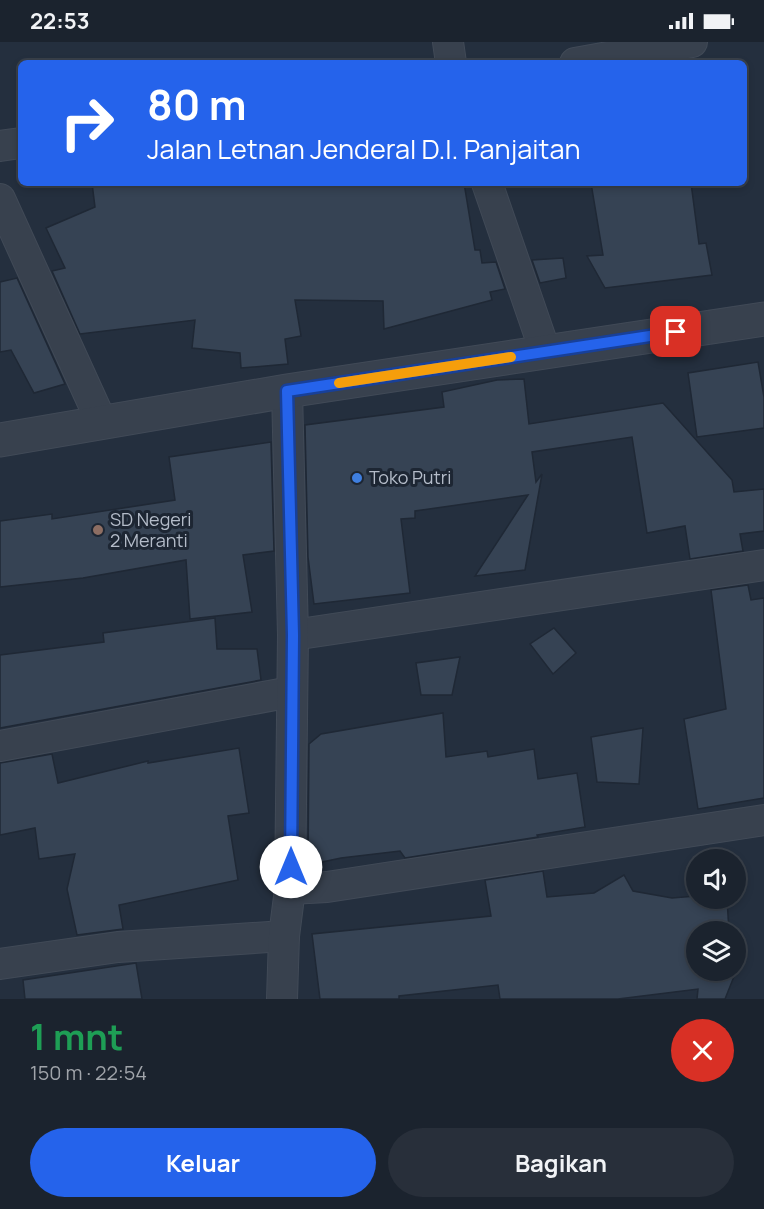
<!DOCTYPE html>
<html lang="id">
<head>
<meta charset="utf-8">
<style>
  :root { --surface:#1b232e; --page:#282f3a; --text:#f1f3f6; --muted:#a0a4aa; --line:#39404a; --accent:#2563eb }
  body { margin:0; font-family:Manrope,sans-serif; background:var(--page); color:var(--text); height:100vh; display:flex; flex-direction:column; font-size:22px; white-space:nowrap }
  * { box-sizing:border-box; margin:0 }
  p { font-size:20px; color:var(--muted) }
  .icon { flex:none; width:33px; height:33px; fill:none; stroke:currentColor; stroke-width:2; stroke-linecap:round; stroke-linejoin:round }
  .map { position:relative; height:957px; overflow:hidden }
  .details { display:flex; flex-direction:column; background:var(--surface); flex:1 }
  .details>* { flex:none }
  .hud { position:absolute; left:18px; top:18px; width:729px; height:126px; border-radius:9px; box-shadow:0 3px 9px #0003,0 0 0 2px var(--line); background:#2563eb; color:#fff; overflow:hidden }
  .controls { position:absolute; left:686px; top:807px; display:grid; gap:12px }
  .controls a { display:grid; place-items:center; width:60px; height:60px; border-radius:50%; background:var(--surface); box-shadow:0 3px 9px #0003,0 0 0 2px var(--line); font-size:30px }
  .pin { position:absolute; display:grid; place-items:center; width:51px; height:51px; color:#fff; margin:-26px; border-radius:12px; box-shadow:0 3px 9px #0006 }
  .me { position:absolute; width:66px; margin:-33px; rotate:0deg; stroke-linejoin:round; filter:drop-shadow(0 0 4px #0008) }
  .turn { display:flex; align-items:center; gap:21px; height:126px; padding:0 30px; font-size:27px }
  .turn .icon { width:78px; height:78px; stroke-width:2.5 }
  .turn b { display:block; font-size:42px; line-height:51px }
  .round { display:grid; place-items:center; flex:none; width:63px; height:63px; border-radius:32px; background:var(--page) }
  .head { display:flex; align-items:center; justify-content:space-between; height:102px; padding:0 30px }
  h1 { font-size:36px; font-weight:700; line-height:45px; color:#1e9e55 }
  .button { display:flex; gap:12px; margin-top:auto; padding:12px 30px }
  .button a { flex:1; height:69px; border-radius:36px; background:var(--accent); color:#fff; font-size:24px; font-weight:700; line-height:69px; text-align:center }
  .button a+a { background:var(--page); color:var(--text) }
  .status { display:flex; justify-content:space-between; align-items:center; height:42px; padding:0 30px; background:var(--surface); direction:ltr }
  .status svg { height:16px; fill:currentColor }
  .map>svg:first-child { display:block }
</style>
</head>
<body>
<div class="status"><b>22:53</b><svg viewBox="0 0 49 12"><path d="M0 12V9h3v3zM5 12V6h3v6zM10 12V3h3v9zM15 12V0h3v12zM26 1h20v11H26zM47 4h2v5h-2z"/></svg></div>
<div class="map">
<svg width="764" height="957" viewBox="0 0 764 957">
  <rect width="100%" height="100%" fill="#242f3e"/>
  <!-- building -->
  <g fill="#364354" stroke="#1f2835" stroke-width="1.5">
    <path d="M 92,141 L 464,141 L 475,208 L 480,208 L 482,221 L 496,220 L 505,247 L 490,250 L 492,258 L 384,287 L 383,259 L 295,258 L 301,294 L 285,297 L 288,322 L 241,326 L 240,311 L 192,306 L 195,278 L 80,292 L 52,229 L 65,226 L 46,186 L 95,165 Z"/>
    <path d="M 591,141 L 691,141 L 699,202 L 706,201 L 712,233 L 605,246 L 587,214 L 603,213 Z"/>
    <path d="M 563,216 L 566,236 L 540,241 L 532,218 Z"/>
    <path d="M 17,236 L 65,342 L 34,351 L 11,308 L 0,310 L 0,240 Z"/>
    <path d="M 758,320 L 764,355 L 764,386 L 697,395 L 688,331 Z"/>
    <path d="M 524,337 L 529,382 L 663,361 L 732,438 L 734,450 L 764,447 L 764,489 L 740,492 L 743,509 L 690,517 L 685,484 L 647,491 L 632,395 L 532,410 L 536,440 L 542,432 L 525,528 L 475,534 L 528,453 L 415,469 L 415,476 L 401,477 L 410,551 L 314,562 L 308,515 L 305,383 L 444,365 L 442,350 L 497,338 Z"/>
    <path d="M 271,400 L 274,509 L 243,513 L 252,570 L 190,577 L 186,518 L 83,536 L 0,545 L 0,479 L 52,472 L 52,477 L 175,458 L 169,415 Z"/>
    <path d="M 748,543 L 751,558 L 764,556 L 764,756 L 698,767 L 684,677 L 726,667 L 711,548 Z"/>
    <path d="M 215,576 L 217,607 L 257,607 L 261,638 L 0,686 L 0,613 L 104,600 L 103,591 Z"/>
    <path d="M 554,586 L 576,611 L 553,632 L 530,602 Z"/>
    <path d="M 460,615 L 452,653 L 421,653 L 416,621 Z"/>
    <path d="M 443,671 L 446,715 L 487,709 L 488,715 L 534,707 L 538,737 L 577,731 L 585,785 L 537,793 L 538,795 L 405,816 L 400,809 L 341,816 L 308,823 L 309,702 L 321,692 Z"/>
    <path d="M 643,686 L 639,742 L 597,740 L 591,695 Z"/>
    <path d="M 239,706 L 249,771 L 228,774 L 238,838 L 119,863 L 123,887 L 77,893 L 67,847 L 75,812 L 39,817 L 35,786 L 0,793 L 0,721 L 52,712 L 58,741 L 148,719 L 148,721 Z"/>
    <path d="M 543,829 L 547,855 L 594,851 L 624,833 L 633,849 L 672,856 L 696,854 L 696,856 L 727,856 L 729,890 L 696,890 L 696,928 L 735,928 L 735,917 L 739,922 L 725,957 L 697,957 L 698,947 L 618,957 L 500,957 L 498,943 L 399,954 L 399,957 L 320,957 L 312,892 L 491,874 L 485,838 Z"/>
    <path d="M 136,921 L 142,957 L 25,957 L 23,938 Z"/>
  </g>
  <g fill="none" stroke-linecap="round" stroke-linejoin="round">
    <!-- minor casing -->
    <g stroke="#414a57" stroke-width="32">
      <g id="minor">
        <path d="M 448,0 L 451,21"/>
        <path d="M 575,21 L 692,0"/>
        <path d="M 0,104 L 21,101"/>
        <path d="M 487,141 L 545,309"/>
        <path d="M 0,157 L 102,381"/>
        <path d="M 293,593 L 764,523"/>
        <path d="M 0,704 L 291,650"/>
        <path d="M 290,847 L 327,845 L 764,778"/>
        <path d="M 0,922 L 118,905 L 284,894"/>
        <path d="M 282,957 L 284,894 L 290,847 L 293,593 L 287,349"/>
      </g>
    </g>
    <!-- tertiary casing -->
    <g stroke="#414a57" stroke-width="35">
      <path id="tertiary" d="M 0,398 L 287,349 L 764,277"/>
    </g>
    <!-- minor -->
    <use href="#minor" stroke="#38414e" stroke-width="30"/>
    <!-- tertiary -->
    <use href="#tertiary" stroke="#38414e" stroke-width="33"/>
  </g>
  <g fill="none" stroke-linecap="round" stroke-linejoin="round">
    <!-- route casing -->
    <g stroke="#184099" stroke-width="15">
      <path id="route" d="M 291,825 L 293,593 L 287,349 L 676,290"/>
    </g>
    <!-- route -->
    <use href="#route" stroke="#2563eb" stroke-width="10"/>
    <!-- slow -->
    <path stroke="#f59e0b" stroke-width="10" d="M 339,341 L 511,315"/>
  </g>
  <!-- markers -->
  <circle fill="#3f7fe0" stroke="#1d2633" stroke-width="2" cx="357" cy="436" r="6"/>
  <circle fill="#8d6e63" stroke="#1d2633" stroke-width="2" cx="98" cy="488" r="6"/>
  <g text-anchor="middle" stroke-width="6" stroke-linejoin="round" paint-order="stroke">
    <!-- poi labels -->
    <g font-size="18" fill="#b4bcc9" stroke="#1d2633" text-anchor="start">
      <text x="369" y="442">Toko Putri</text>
      <text x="110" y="484">SD Negeri<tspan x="110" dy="21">2 Meranti</tspan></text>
    </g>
  </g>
</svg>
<div class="controls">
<a><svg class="icon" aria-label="sound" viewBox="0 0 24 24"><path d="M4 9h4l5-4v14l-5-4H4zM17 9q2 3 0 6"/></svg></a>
<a><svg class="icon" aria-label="layers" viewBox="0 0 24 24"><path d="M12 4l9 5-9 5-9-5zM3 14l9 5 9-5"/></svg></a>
</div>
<div class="pin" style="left:676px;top:290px;background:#d93025"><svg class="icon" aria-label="arrive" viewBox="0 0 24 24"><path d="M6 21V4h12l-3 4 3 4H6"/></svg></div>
<svg class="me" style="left:291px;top:825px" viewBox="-20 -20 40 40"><circle r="19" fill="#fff"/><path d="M0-13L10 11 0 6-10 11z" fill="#2563eb"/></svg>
<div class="hud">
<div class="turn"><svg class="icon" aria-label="right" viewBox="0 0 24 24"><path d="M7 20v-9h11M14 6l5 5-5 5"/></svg><div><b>80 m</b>Jalan Letnan Jenderal D.I. Panjaitan</div></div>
</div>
</div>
<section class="details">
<div class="head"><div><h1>1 mnt</h1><p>150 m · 22:54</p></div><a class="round" style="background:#d93025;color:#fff"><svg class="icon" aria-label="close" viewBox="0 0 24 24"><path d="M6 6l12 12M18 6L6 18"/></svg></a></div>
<div class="button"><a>Keluar</a><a>Bagikan</a></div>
</section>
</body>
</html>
